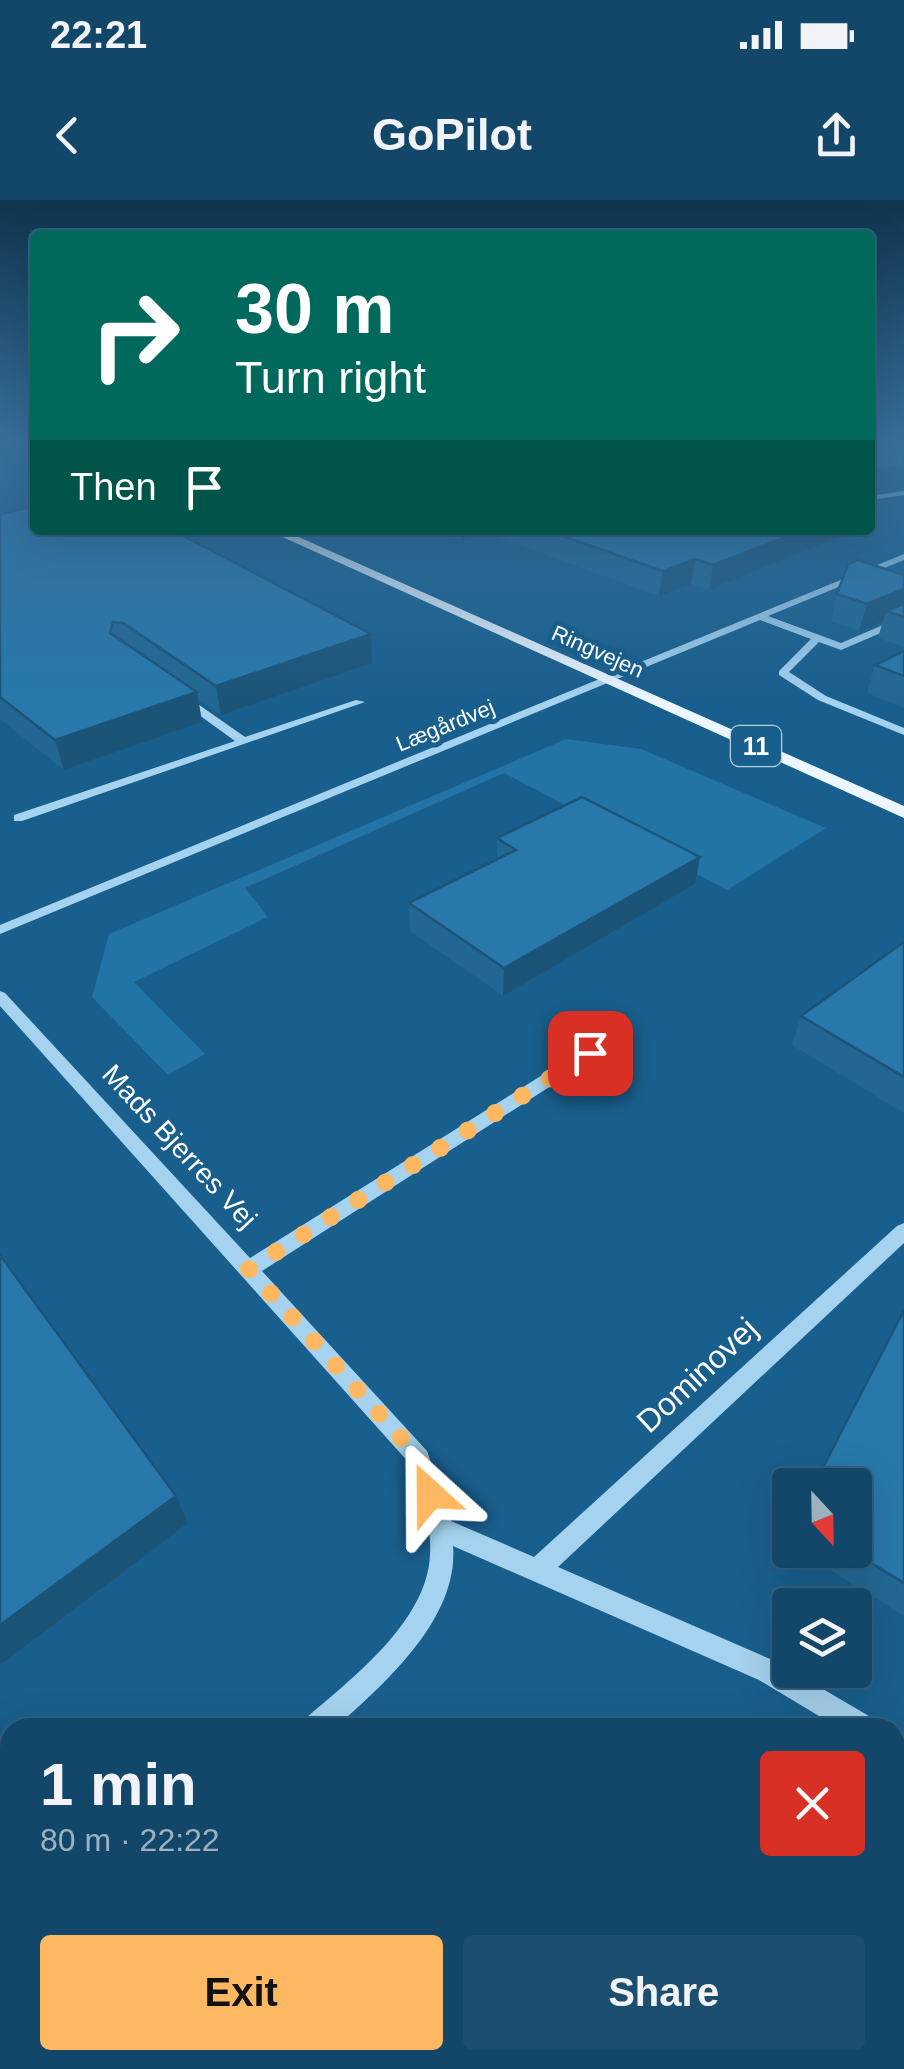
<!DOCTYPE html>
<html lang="en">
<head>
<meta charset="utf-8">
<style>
  :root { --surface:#13476a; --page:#1c4e70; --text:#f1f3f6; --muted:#9db2c1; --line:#325f7e; --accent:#ffb862 }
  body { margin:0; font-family:Helvetica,sans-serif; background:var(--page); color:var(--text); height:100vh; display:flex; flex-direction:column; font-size:38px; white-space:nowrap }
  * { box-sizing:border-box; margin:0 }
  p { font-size:32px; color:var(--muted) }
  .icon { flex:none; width:55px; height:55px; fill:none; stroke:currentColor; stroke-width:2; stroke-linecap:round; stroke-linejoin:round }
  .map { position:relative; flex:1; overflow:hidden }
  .sheet { position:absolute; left:0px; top:1518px; width:905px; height:352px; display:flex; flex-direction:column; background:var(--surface); border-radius:30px 30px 0 0; box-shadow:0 10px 40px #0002,0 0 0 2px var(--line) }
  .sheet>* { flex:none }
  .top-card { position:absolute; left:30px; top:30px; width:845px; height:305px; border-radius:10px; box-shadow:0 10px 40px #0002,0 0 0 2px var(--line); background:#00695c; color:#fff; overflow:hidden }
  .needle { width:65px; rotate:158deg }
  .buttons { position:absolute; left:772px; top:1268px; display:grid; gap:20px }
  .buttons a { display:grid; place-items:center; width:100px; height:100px; border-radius:10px; background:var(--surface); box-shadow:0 10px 40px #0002,0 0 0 2px var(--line); font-size:50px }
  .pin { position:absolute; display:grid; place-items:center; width:85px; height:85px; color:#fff; margin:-42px; border-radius:20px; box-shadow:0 5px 15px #0006 }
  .me { position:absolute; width:110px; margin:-55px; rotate:336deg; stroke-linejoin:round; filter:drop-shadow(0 0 8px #0008) }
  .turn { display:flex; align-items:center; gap:35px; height:210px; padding:0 40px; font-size:45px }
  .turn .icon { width:130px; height:130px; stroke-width:2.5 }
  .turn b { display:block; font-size:70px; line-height:85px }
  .then { display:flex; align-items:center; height:95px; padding:0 40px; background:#0003; gap:20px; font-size:38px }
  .round { display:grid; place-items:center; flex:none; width:105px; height:105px; border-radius:10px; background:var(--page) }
  .headline { display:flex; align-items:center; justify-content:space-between; height:170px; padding:0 40px }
  h1 { font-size:60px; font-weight:800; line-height:75px }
  .primary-button { display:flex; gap:20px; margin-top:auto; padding:20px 40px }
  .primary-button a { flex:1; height:115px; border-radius:10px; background:var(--accent); color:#111; font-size:40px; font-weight:800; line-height:115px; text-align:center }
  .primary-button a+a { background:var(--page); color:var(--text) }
  .status { display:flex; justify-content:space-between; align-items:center; height:70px; padding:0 50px; background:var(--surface); direction:ltr }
  .status svg { height:28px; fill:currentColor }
  header { display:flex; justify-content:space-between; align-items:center; height:130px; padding:0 40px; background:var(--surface); font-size:45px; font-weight:800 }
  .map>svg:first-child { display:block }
</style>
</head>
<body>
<div class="status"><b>22:21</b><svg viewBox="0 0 49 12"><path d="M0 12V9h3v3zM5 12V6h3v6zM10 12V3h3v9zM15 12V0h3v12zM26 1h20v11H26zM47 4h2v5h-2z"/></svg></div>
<header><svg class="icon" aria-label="back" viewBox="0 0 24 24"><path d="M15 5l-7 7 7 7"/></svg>GoPilot<svg class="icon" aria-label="share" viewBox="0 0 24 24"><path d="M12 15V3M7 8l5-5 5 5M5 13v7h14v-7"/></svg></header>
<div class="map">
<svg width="904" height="1869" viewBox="0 0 904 1869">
  <rect width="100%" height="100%" fill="#195f8d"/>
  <!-- green -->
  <path fill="#2273a6" d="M 566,539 L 641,549 L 826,628 L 727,690 L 504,573 L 245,688 L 268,717 L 134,782 L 205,854 L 168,875 L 92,797 L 109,734 Z"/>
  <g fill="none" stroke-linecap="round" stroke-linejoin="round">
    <!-- minor -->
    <g fill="#a5d2ee" fill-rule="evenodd">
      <path d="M 904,291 L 904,295 L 870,300 L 870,296 Z"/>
      <path d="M 904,354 L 904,360 L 768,416 L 841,443 L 904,416 L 904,423 L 841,450 L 819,442 L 789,472 L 826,496 L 904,528 L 904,535 L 818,500 L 779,475 L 779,471 L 811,439 L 760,420 L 0,734 L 0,725 Z"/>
      <path d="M 177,495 L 185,495 L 245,537 L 356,500 L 365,502 L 22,621 L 14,621 L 14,615 L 235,541 L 177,499 Z"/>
      <path d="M 0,791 L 5,793 L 250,1058 L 584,849 L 596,849 L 598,853 L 596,857 L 262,1071 L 427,1251 L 451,1321 L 534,1357 L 897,1026 L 904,1023 L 904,1043 L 558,1367 L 777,1462 L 874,1519 L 878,1528 L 839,1528 L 759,1480 L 453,1346 C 459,1419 384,1484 335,1528 L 301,1528 L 305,1519 C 351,1479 427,1422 430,1355 C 432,1323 420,1293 410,1264 L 0,806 Z"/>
      <path d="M 895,1532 L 904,1535 L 904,1564 L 895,1560 Z"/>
      <path d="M 10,1778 L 10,1813 L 0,1817 L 0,1782 Z"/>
    </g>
    <!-- major -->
    <path fill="#ecf6ff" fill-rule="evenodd" d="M 267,330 L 283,330 L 904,606 L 904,618 Z"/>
  </g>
  <!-- wall -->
  <g fill="#226793">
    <path d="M 0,314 L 372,463 L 221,515 L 198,499 L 202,522 L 64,570 L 0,519 Z"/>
    <path d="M 433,330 L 856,330 L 709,390 L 691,384 L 659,396 L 486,333 L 461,340 Z"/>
    <path d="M 904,375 L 904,447 L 878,438 L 883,421 L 859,431 L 831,421 L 837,394 Z"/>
    <path d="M 904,451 L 904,508 L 867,493 L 875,465 Z"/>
    <path d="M 497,638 L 695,684 L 503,796 L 410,731 L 409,703 L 497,659 Z"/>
    <path d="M 904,742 L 904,913 L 792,845 L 801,816 Z"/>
    <path d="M 904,1109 L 904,1416 L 798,1350 L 855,1350 L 855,1285 L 812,1285 Z"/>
    <path d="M 790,1328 L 790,1345 L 783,1341 Z"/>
  </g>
  <!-- shaded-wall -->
  <g fill="#1c5478">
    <path d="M 904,266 L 904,287 L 870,292 L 870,271 Z"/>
    <path d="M 461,330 L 486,330 L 486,333 L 461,340 Z"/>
    <path d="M 803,330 L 856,330 L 709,390 L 713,365 Z"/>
    <path d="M 695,359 L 691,384 L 659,396 L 663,371 Z"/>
    <path d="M 904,389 L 904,413 L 886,411 L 883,421 L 859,431 L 867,404 Z"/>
    <path d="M 371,434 L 372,463 L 221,515 L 216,486 Z"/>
    <path d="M 197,492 L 202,522 L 64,570 L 55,540 Z"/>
    <path d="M 700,657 L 695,684 L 503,796 L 504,768 Z"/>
    <path d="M 176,1296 L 188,1323 L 0,1465 L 0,1425 Z"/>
  </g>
  <!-- building -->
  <g fill="#2878ab" stroke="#1c5478" stroke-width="2.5">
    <path d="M 870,239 L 904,239 L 904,266 L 870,271 Z"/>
    <path d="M 35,306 L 35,330 L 172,330 L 371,434 L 216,486 L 123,423 L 113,422 L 110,433 L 197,492 L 55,540 L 0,497 L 0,314 Z"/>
    <path d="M 545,330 L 803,330 L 713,365 L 695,359 L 663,371 Z"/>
    <path d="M 858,360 L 904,375 L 904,389 L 867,404 L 837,394 L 848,364 Z"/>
    <path d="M 904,404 L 904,417 L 886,411 Z"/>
    <path d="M 904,451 L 904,476 L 875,465 Z"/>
    <path d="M 582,597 L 700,657 L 504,768 L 409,703 L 516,650 L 497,638 Z"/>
    <path d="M 904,742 L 904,877 L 801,816 Z"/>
    <path d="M 0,1055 L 176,1296 L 0,1425 Z"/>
    <path d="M 904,1110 L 904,1383 L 850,1350 L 855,1350 L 855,1285 L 814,1285 Z"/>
    <path d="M 519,1860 L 649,1860 L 659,1869 L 515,1869 Z"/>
  </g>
  <!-- sky -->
  <linearGradient id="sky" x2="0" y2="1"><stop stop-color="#0e344e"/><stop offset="0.48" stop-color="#386f9a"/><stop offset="1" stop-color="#386f9a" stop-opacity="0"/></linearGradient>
  <rect width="904" height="501" fill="url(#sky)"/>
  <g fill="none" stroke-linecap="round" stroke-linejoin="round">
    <!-- route -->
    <path stroke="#ffb862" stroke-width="18" stroke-dasharray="0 32.4" d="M 430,1294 L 419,1258 L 249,1069 L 590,853"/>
  </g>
  <g text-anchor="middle" stroke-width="10" stroke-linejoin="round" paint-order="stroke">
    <!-- far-street labels -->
    <g font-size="22" fill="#fff" stroke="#195f8d">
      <text transform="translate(598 451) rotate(24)" y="8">Ringvejen</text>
      <text transform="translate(445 525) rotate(-22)" y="8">Lægårdvej</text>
    </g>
    <!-- shield labels -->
    <rect fill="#195f8d" stroke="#bacfdd" stroke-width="2.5" x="731" y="526" width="50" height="40" rx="8"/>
    <g font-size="25" font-weight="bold" fill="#fff">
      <text x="756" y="555">11</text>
    </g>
    <!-- street labels -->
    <g font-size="28" fill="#fff" stroke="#195f8d">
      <text transform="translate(180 946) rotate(47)" y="10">Mads Bjerres Vej</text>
    </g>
    <!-- near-street labels -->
    <g font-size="32" fill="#fff" stroke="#195f8d">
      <text transform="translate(697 1175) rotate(-43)" y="11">Dominovej</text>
    </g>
  </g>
</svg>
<div class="buttons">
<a><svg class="needle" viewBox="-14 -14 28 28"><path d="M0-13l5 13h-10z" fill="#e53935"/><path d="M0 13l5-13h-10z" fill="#9db2c1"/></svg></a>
<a><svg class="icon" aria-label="layers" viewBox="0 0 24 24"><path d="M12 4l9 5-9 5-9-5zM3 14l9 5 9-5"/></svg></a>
</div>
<div class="pin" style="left:590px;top:853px;background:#d93025"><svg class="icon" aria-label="arrive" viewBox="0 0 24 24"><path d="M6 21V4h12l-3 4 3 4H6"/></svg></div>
<svg class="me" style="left:430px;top:1294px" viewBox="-20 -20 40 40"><path d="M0-17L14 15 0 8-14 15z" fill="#ffb862" stroke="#fff" stroke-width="4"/></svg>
<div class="top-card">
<div class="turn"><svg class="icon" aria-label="right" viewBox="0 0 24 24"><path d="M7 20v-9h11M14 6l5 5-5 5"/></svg><div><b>30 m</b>Turn right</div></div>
<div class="then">Then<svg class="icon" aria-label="arrive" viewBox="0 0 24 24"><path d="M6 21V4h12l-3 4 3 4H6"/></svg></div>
</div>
<section class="sheet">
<div class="headline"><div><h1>1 min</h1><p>80 m · 22:22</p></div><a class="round" style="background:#d93025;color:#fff"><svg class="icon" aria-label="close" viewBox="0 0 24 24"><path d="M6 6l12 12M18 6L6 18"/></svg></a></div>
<div class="primary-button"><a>Exit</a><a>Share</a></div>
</section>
</div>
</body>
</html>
